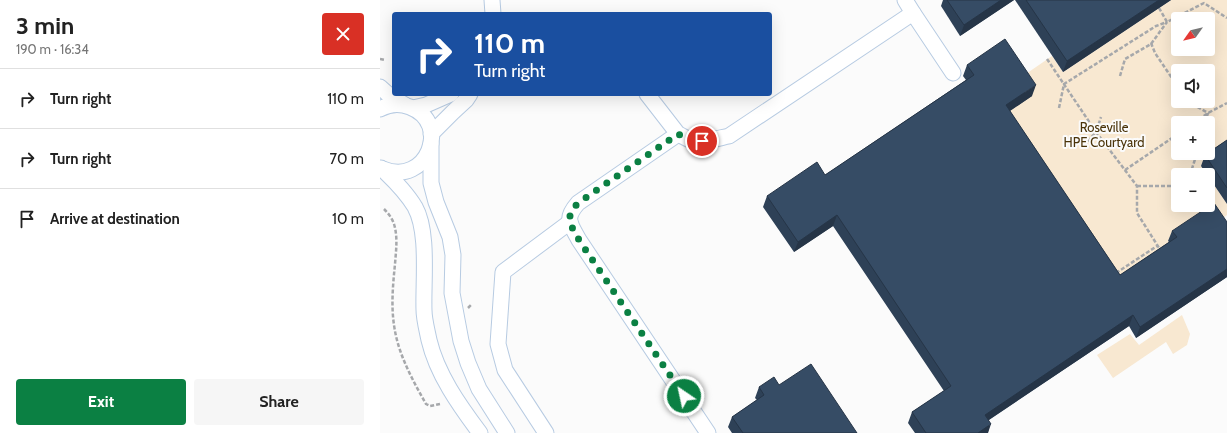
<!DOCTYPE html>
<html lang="en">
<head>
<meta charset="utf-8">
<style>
  :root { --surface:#fff; --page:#f6f6f6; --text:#222; --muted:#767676; --line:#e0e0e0; --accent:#0b8043 }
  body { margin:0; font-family:Cabin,sans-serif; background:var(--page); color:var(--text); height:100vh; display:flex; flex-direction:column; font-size:15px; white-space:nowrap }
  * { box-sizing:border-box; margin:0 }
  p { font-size:13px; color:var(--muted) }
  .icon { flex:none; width:22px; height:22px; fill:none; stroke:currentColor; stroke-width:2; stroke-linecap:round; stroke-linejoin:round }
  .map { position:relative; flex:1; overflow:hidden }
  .sheet { display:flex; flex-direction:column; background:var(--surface); width:380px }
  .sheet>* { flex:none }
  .top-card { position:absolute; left:12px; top:12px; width:380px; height:84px; border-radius:4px; box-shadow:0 4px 16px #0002; background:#1a4fa0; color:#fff; overflow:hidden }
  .needle { width:26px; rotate:236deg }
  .fabs { position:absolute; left:791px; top:12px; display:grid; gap:8px }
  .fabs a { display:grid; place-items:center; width:44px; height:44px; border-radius:4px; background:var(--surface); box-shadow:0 4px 16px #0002; font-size:20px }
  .pin { position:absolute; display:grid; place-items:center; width:34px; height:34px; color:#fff; margin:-17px; border:2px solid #fff; border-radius:50%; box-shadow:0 1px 4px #0007 }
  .me { position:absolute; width:44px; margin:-22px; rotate:326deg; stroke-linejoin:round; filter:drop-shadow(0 0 3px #0008) }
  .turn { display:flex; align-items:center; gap:14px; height:84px; padding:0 16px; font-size:18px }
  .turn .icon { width:52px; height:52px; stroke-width:2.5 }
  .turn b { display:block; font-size:28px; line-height:34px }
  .round { display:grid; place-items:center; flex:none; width:42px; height:42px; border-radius:4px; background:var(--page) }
  .summary { display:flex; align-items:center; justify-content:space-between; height:68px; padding:0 16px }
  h1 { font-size:24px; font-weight:700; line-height:30px }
  .primary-button { display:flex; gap:8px; margin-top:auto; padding:8px 16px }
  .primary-button a { flex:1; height:46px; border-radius:4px; background:var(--accent); color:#fff; font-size:16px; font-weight:700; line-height:46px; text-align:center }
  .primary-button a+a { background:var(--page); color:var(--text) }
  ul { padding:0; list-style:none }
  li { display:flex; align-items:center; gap:12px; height:60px; padding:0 16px; border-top:1px solid var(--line) }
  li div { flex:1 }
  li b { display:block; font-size:15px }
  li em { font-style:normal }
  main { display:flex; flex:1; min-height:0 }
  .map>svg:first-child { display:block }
</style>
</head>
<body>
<main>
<section class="sheet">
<div class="summary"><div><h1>3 min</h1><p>190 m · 16:34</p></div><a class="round" style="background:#d93025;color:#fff"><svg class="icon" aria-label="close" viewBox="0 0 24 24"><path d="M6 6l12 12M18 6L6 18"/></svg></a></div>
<ul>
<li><svg class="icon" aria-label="right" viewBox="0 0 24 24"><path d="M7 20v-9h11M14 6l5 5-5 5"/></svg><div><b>Turn right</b></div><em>110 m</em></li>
<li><svg class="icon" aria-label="right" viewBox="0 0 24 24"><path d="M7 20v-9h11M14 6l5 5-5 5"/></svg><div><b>Turn right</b></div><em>70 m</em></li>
<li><svg class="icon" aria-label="arrive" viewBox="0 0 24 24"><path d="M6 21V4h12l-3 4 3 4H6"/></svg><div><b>Arrive at destination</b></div><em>10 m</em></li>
</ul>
<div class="primary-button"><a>Exit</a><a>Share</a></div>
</section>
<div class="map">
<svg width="847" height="433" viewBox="0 0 847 433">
  <rect width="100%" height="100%" fill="#fbfbfb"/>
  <!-- green -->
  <g fill="#f8e8d1" fill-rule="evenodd">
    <path d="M 791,0 L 847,0 L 847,148 L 821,166 L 827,175 L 798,175 L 798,205 L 828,205 L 828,176 L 847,204 L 847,215 L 836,223 L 789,241 L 793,248 L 736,286 L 622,116 L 640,78 L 672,56 L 683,72 ZM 798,19 L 828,19 L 828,49 L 798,49 ZM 798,71 L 828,71 L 828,101 L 798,101 ZM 798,123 L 828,123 L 828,153 L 798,153 Z"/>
    <path d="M 802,315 L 810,334 L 807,345 L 793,354 L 786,342 L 733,378 L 717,355 L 750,334 L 759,345 Z"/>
  </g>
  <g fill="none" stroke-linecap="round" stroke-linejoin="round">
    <!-- minor casing -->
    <g stroke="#b7cbe2" stroke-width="17">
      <g id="minor">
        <path d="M 112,0 L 113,14"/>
        <path d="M 525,0 L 533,13"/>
        <path d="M 0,87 L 10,96 L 25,105"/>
        <path d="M 267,94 L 298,134 C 303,136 308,140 313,141 C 323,143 339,138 349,136 L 533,13 L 573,73"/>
        <path d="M 33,108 L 46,105 L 71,94"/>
        <path d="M 0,109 C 9,104 20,103 30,107 C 72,123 47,187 3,169"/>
        <path d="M 51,134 L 73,112 L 86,100 L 90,94"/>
        <path d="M 298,134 L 198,203 C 184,219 190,223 199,240 L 328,433"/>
        <path d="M 51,143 L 51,183 L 56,202 L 70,237 L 73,255 L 72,293 L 81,341 L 88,363 L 99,389 L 127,433"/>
        <path d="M 1,168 C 14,180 26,192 35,207 C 49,232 43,281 44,310 C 44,319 47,330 49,340 C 57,374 79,405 100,433"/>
        <path d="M 166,433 L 125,370 L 118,344 L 123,272 L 190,222"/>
      </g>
    </g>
    <!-- path -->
    <g stroke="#a6a8ab" stroke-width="2.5" stroke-dasharray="4 2" stroke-linecap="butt">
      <path d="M 779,8 L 787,22 L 824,3 L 847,18"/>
      <path d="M 771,43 L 775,53 L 798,87"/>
      <path d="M 0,59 L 5,60"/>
      <path d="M 667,59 L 716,132 L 721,117"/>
      <path d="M 740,76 L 745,59 L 771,44 L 787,22"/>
      <path d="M 807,101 L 828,113 L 825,123"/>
      <path d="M 679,108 L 684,84 L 776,26 L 787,22"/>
      <path d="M 814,123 L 828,113 L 847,103"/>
      <path d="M 704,146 L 716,132 L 757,186 L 757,213 L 781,251"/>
      <path d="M 745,170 L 798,134"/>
      <path d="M 810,175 L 817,153"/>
      <path d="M 757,186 L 798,186"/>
      <path d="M 828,190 L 834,185"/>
      <path d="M 828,198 L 834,206"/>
      <path d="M 4,209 C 8,213 12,218 14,224 C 18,237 16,251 15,264 C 13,284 11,305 14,325 C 18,354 32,379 46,404 L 50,406 L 60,404"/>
      <path d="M 736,273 L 777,246"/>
      <path d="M 88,308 L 92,304"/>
    </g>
    <!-- minor -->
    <use href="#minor" stroke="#fff" stroke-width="15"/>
  </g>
  <!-- wall -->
  <g fill="#2e4157">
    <path d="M 563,0 L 634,0 L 580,36 L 561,6 Z"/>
    <path d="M 635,0 L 791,0 L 683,72 Z"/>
    <path d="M 587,65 L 652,96 L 630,111 L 740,275 L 789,242 L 788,241 L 792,231 L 847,222 L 847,277 L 756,338 L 749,326 L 609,420 L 608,433 L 535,433 L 528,423 L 532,412 L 564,391 L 453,226 L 414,252 L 383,207 L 387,196 L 445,175 L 586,80 L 583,76 Z"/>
    <path d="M 847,140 L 847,204 L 828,176 L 828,175 L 827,175 L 821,166 L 825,155 Z"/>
    <path d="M 399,385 L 477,433 L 352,433 L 348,427 L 352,417 L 377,400 L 375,398 L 379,387 Z"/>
  </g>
  <!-- shaded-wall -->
  <g fill="#263547">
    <path d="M 621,0 L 634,0 L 580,36 L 584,25 Z"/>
    <path d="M 779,0 L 791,0 L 683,72 L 687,61 Z"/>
    <path d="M 656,85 L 652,96 L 622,116 L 626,105 Z"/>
    <path d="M 457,215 L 453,226 L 414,252 L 418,242 Z"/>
    <path d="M 847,269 L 847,277 L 756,338 L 760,327 Z"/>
    <path d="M 753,315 L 749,326 L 601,425 L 605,415 Z"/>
    <path d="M 611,424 L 608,433 L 598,433 Z"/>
  </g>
  <!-- building -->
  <g fill="#364c65" stroke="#263547">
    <path d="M 567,0 L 621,0 L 584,25 Z"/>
    <path d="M 646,0 L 779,0 L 687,61 Z"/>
    <path d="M 625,39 L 656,85 L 626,105 L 740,275 L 797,237 L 792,231 L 834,203 L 847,222 L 847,269 L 760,327 L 753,315 L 605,415 L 611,424 L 598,433 L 546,433 L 532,412 L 571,386 L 457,215 L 418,242 L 387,196 L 437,162 L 445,175 L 594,75 L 587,65 Z"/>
    <path d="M 847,140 L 847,188 L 825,155 Z"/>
    <path d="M 431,364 L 477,433 L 363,433 L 352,417 L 384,395 L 379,387 L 394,377 L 399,385 Z"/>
  </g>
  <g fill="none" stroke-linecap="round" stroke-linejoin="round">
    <!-- route -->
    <path stroke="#0b8043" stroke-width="7" stroke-dasharray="0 12.6" d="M 304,396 L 199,240 C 190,223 184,219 198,203 L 298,134 L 313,141 L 322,141"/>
  </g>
  <g text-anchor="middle" stroke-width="4" stroke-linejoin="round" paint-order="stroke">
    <!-- park labels -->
    <g font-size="13" fill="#4a3309" stroke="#fbfbfb">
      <text x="724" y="132">Roseville<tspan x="724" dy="15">HPE Courtyard</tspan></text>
    </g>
  </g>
</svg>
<div class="fabs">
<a><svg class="needle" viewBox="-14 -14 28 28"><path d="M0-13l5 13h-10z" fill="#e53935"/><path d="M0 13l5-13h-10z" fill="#767676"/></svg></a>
<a><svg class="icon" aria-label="sound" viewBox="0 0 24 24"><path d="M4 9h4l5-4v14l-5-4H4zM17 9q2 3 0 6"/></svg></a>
<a>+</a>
<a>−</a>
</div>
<div class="pin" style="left:322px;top:141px;background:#d93025"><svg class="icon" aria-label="arrive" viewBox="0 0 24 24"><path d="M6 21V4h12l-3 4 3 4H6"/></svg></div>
<svg class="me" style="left:304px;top:396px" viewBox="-20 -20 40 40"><circle r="17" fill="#0b8043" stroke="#fff" stroke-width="3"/><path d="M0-11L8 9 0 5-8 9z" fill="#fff"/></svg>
<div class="top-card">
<div class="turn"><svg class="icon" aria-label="right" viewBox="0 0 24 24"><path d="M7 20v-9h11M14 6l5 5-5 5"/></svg><div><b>110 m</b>Turn right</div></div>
</div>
</div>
</main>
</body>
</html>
